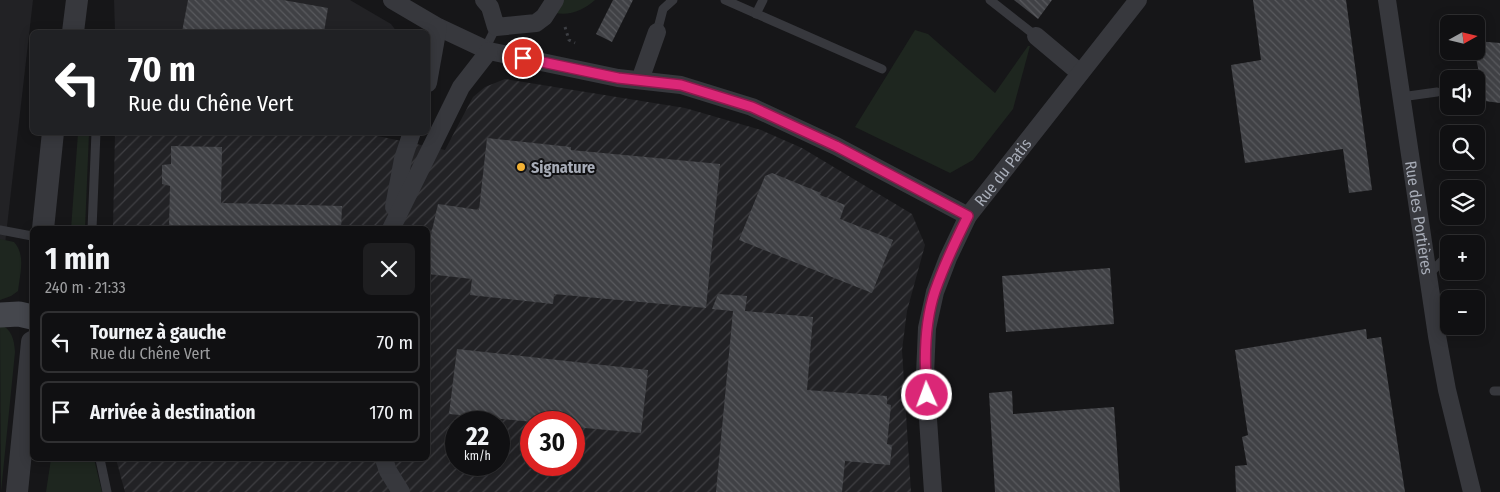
<!DOCTYPE html>
<html lang="fr">
<head>
<meta charset="utf-8">
<style>
  :root { --surface:#101012; --page:#1e1e20; --text:#f1f3f6; --muted:#9c9d9f; --line:#303032 }
  body { margin:0; font-family:"Fira Sans Condensed",sans-serif; background:var(--page); color:var(--text); height:100vh; display:flex; flex-direction:column; font-size:19px; white-space:nowrap }
  * { box-sizing:border-box; margin:0 }
  p { font-size:16px; color:var(--muted) }
  .icon { flex:none; width:28px; height:28px; fill:none; stroke:currentColor; stroke-width:2; stroke-linecap:round; stroke-linejoin:round }
  .map { position:relative; flex:1; overflow:hidden }
  .sheet { position:absolute; left:30px; top:226px; width:400px; height:235px; display:flex; flex-direction:column; background:var(--surface); border-radius:8px; box-shadow:0 2px 12px #0003,0 0 0 1px var(--line) }
  .sheet>* { flex:none }
  .top-card { position:absolute; left:30px; top:30px; width:400px; height:105px; border-radius:8px; box-shadow:0 2px 12px #0003,0 0 0 1px var(--line); background:#202124; color:#fff; overflow:hidden }
  .needle { width:32px; rotate:82deg }
  .controls { position:absolute; left:1440px; top:15px; display:grid; gap:10px }
  .controls a { display:grid; place-items:center; width:45px; height:45px; border-radius:8px; background:var(--surface); box-shadow:0 2px 12px #0003,0 0 0 1px var(--line); font-size:25px }
  .speed { position:absolute; left:445px; top:411px; display:flex; gap:10px; font-size:25px; font-weight:700; text-align:center }
  .speed>* { display:grid; place-content:center; width:65px; height:65px; border-radius:50%; background:var(--surface); box-shadow:0 2px 12px #0003,0 0 0 1px var(--line); line-height:1 }
  .speed small { font-size:12px; font-weight:400 }
  .speed .limit { border:8px solid #d22; background:#fff; color:#111 }
  .pin { position:absolute; display:grid; place-items:center; width:42px; height:42px; color:#fff; margin:-21px; border:2px solid #fff; border-radius:50%; box-shadow:0 1px 5px #0007 }
  .me { position:absolute; width:55px; margin:-28px; rotate:358deg; stroke-linejoin:round; filter:drop-shadow(0 0 4px #0008) }
  .turn { display:flex; align-items:center; gap:18px; height:105px; padding:0 15px; font-size:22px }
  .turn .icon { width:65px; height:65px; stroke-width:2.5 }
  .turn b { display:block; font-size:35px; line-height:42px }
  .round { display:grid; place-items:center; flex:none; width:52px; height:52px; border-radius:8px; background:var(--page) }
  .overview { display:flex; align-items:center; justify-content:space-between; height:85px; padding:0 15px }
  h1 { font-size:30px; font-weight:700; line-height:38px }
  ul { padding:0; list-style:none }
  li { display:flex; align-items:center; gap:15px; height:62px; margin:0 10px 8px; padding:0 5px; border:2px solid var(--line); border-radius:8px }
  li div { flex:1 }
  li b { display:block; font-size:19px }
  li em { font-style:normal }
  .map>svg:first-child { display:block }
</style>
</head>
<body>
<div class="map">
<svg width="1500" height="492" viewBox="0 0 1500 492">
  <defs>
    <pattern id="industrial-furrows" width="10" height="10" patternUnits="userSpaceOnUse" patternTransform="scale(1.25)"><rect width="10" height="10" fill="#222225"/><path d="M-1 1l2-2M0 10L10 0M9 11l2-2" fill="none" stroke="#3f3f43"/></pattern>
    <pattern id="building-back-hatch" width="6" height="6" patternUnits="userSpaceOnUse" patternTransform="scale(1.25)"><rect width="6" height="6" fill="#404145"/><path d="M-1 5l2 2M0 0l6 6M5-1l2 2" fill="none" stroke="#595a5e"/></pattern>
  </defs>
  <rect width="100%" height="100%" fill="#161618"/>
  <!-- built -->
  <g fill="#222225">
    <path d="M 0,0 L 33,0 L 2,270 L 0,270 Z"/>
    <path d="M 114,0 L 350,0 L 391,24 L 397,32 L 115,32 Z"/>
  </g>
  <!-- industrial -->
  <path fill="url(#industrial-furrows)" fill-rule="evenodd" d="M 505,79 L 685,108 L 761,130 L 802,148 L 912,214 L 925,245 L 907,311 L 902,350 L 911,492 L 125,492 L 116,459 L 428,459 L 428,229 L 113,229 L 115,133 L 363,133 L 445,150 L 473,97 L 485,87 ZM 456,422 L 499,422 L 499,465 L 456,465 ZM 531,422 L 574,422 L 574,465 L 531,465 Z"/>
  <!-- green -->
  <g fill="#1e261f">
    <path d="M 564,0 L 595,0 C 583,10 571,16 555,13 Z"/>
    <path d="M 915,30 L 928,34 L 995,93 L 1028,46 L 1030,46 L 1013,109 L 973,160 L 950,173 L 855,127 Z"/>
    <path d="M 78,133 L 89,133 L 85,229 L 71,229 Z"/>
    <path d="M 0,239 L 14,242 C 26,255 20,274 18,291 L 11,296 L 0,300 Z"/>
    <path d="M 0,324 C 12,330 14,339 15,352 L 1,492 Z"/>
    <path d="M 51,459 L 94,459 L 102,492 L 46,492 Z"/>
  </g>
  <!-- building -->
  <g fill="url(#building-back-hatch)">
    <path d="M 188,0 L 283,0 L 328,8 L 324,32 L 182,32 Z"/>
    <path d="M 613,0 L 633,0 L 612,42 L 596,34 Z"/>
    <path d="M 1014,0 L 1052,0 L 1038,19 Z"/>
    <path d="M 1253,0 L 1346,0 L 1372,190 L 1349,193 L 1343,149 L 1245,163 L 1231,65 L 1261,60 Z"/>
    <path d="M 1476,41 L 1500,43 L 1500,103 L 1485,101 L 1476,58 Z"/>
    <path d="M 487,138 L 571,147 L 571,150 L 720,164 L 706,308 L 554,294 L 553,304 L 470,295 L 472,279 L 428,274 L 428,248 L 438,204 L 479,210 Z"/>
    <path d="M 171,146 L 222,147 L 221,203 L 342,206 L 341,229 L 169,229 L 170,186 L 162,184 L 162,165 L 171,164 Z"/>
    <path d="M 772,173 L 821,193 L 820,195 L 845,205 L 840,219 L 893,240 L 872,293 L 739,240 L 765,176 Z"/>
    <path d="M 1110,268 L 1114,324 L 1006,332 L 1002,276 Z"/>
    <path d="M 718,294 L 747,296 L 745,311 L 813,317 L 807,390 L 887,396 L 887,404 L 891,405 L 887,444 L 892,445 L 890,465 L 845,461 L 842,492 L 716,492 L 733,311 L 712,309 Z"/>
    <path d="M 1366,329 L 1367,339 L 1381,337 L 1405,492 L 1236,492 L 1235,466 L 1247,465 L 1242,437 L 1248,435 L 1235,350 Z"/>
    <path d="M 457,349 L 648,370 L 641,433 L 574,427 L 574,422 L 533,422 L 449,414 Z"/>
    <path d="M 1012,391 L 1013,414 L 1114,407 L 1120,492 L 995,492 L 989,393 Z"/>
  </g>
  <g fill="none" stroke-linecap="round" stroke-linejoin="round">
    <!-- path -->
    <path stroke="#3d3f44" stroke-width="3" stroke-dasharray="2.5 4" stroke-linecap="butt" d="M 565,27 L 569,40 L 575,43"/>
    <!-- service -->
    <g stroke="#37383d" stroke-width="9">
      <path d="M 725,0 L 882,69"/>
      <path d="M 990,0 L 1036,36"/>
      <path d="M 756,14 L 763,0"/>
      <path d="M 657,32 L 663,9 L 673,0"/>
      <path d="M 485,49 L 496,27"/>
      <path d="M 1401,97 L 1437,92"/>
      <path d="M 92,229 L 96,132"/>
      <path d="M 0,230 L 32,236"/>
      <path d="M 1428,275 L 1449,254"/>
      <path d="M 1494,391 L 1500,391"/>
      <path d="M 100,459 L 107,492"/>
    </g>
    <!-- minor -->
    <g stroke="#37383d" stroke-width="18">
      <path d="M 392,0 L 438,27 L 489,51 L 618,78 L 681,85 L 752,107 L 836,146 L 968,216"/>
      <path d="M 484,0 L 490,7 L 496,27 L 536,23 L 544,17 L 555,0"/>
      <path id="s1" d="M 1387,0 L 1437,336 L 1447,390 L 1472,492"/>
      <path d="M 1036,36 L 1080,73"/>
      <path d="M 640,80 L 657,32"/>
      <path d="M 428,83 L 438,27"/>
      <path d="M 394,207 L 403,159 L 412,132"/>
      <path d="M 391,229 L 461,87 L 489,51"/>
      <path d="M 384,459 L 388,471 L 401,492"/>
      <path id="s2" d="M 933,492 L 925,375 L 927,328 L 935,292 L 948,258 L 968,216 L 1138,0"/>
    </g>
    <!-- tertiary -->
    <g stroke="#37383d" stroke-width="22">
      <path d="M 73,32 L 77,0"/>
      <path d="M 43,229 L 53,132"/>
      <path d="M 17,492 L 32,342"/>
    </g>
    <!-- secondary -->
    <path stroke="#45474d" stroke-width="25" d="M 0,315 L 19,314 L 32,317"/>
  </g>
  <g fill="none" stroke-linecap="round" stroke-linejoin="round">
    <!-- route casing -->
    <g stroke="#8e194d" stroke-width="12">
      <path id="route" d="M 523,58 L 618,78 L 681,85 L 752,107 L 836,146 L 968,216 C 956,240 944,265 935,291 C 924,324 924,361 927,395"/>
    </g>
    <!-- route -->
    <use href="#route" stroke="#db2777" stroke-width="9"/>
  </g>
  <!-- markers -->
  <circle fill="#f2b134" stroke="#111113" stroke-width="2" cx="521" cy="167" r="5"/>
  <g text-anchor="middle" stroke-width="4" stroke-linejoin="round" paint-order="stroke">
    <!-- poi labels -->
    <g font-size="16" font-weight="bold" fill="#a8adb8" stroke="#111113" text-anchor="start">
      <text x="531" y="173">Signature</text>
    </g>
    <!-- street labels -->
    <g font-size="16" fill="#a8adb8" stroke="#111113">
      <text dy="6" stroke="none"><textPath href="#s2" startOffset="340">Rue du Patis</textPath></text>
      <text dy="6" stroke="none"><textPath href="#s1" startOffset="220">Rue des Portières</textPath></text>
    </g>
  </g>
</svg>
<div class="controls">
<a><svg class="needle" viewBox="-14 -14 28 28"><path d="M0-13l5 13h-10z" fill="#e53935"/><path d="M0 13l5-13h-10z" fill="#9c9d9f"/></svg></a>
<a><svg class="icon" aria-label="sound" viewBox="0 0 24 24"><path d="M4 9h4l5-4v14l-5-4H4zM17 9q2 3 0 6"/></svg></a>
<a><svg class="icon" aria-label="search" viewBox="0 0 24 24"><circle cx="10" cy="10" r="6"/><path d="M15 15l6 6"/></svg></a>
<a><svg class="icon" aria-label="layers" viewBox="0 0 24 24"><path d="M12 4l9 5-9 5-9-5zM3 14l9 5 9-5"/></svg></a>
<a>+</a>
<a>−</a>
</div>
<div class="speed"><div>22<small>km/h</small></div><div class="limit">30</div></div>
<div class="pin" style="left:523px;top:58px;background:#d93025"><svg class="icon" aria-label="arrive" viewBox="0 0 24 24"><path d="M6 21V4h12l-3 4 3 4H6"/></svg></div>
<svg class="me" style="left:927px;top:395px" viewBox="-20 -20 40 40"><circle r="17" fill="#db2777" stroke="#fff" stroke-width="3"/><path d="M0-11L8 9 0 5-8 9z" fill="#fff"/></svg>
<div class="top-card">
<div class="turn"><svg class="icon" aria-label="left" viewBox="0 0 24 24"><path d="M17 20v-9H6M10 6l-5 5 5 5"/></svg><div><b>70 m</b>Rue du Chêne Vert</div></div>
</div>
<section class="sheet">
<div class="overview"><div><h1>1 min</h1><p>240 m · 21:33</p></div><a class="round"><svg class="icon" aria-label="close" viewBox="0 0 24 24"><path d="M6 6l12 12M18 6L6 18"/></svg></a></div>
<ul>
<li><svg class="icon" aria-label="left" viewBox="0 0 24 24"><path d="M17 20v-9H6M10 6l-5 5 5 5"/></svg><div><b>Tournez à gauche</b><p>Rue du Chêne Vert</p></div><em>70 m</em></li>
<li><svg class="icon" aria-label="arrive" viewBox="0 0 24 24"><path d="M6 21V4h12l-3 4 3 4H6"/></svg><div><b>Arrivée à destination</b></div><em>170 m</em></li>
</ul>
</section>
</div>
</body>
</html>
